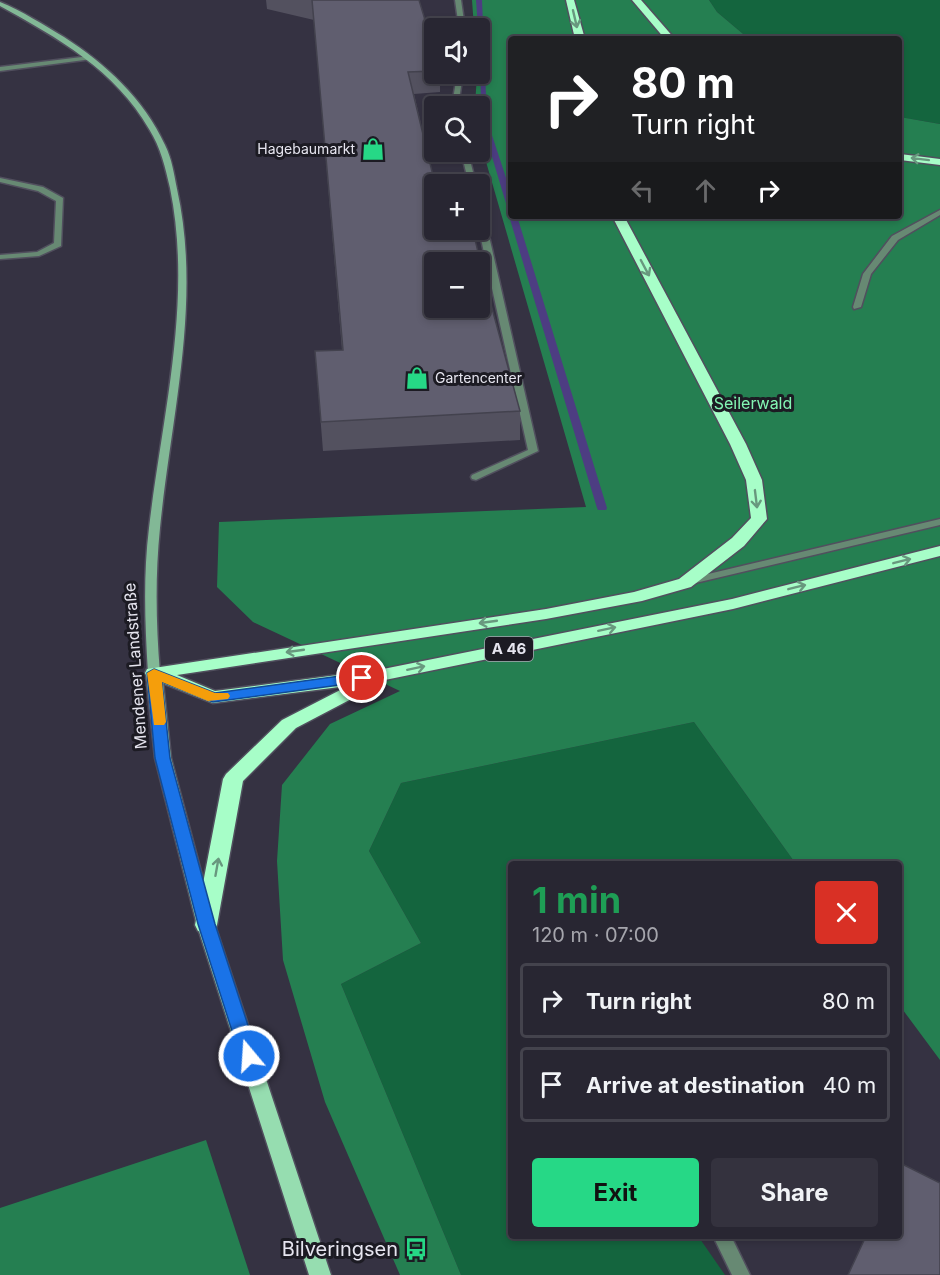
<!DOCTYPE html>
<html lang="en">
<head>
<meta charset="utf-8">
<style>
  :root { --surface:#282632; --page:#34323e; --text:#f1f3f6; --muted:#a5a5ac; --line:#44434d; --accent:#26d886 }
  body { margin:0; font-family:Inter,sans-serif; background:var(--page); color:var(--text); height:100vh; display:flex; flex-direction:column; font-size:22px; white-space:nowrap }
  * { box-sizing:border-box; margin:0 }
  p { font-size:20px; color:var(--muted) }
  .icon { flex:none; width:33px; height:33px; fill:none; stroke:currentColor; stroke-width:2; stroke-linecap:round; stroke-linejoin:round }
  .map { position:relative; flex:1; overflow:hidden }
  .side { position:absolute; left:508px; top:861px; width:394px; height:378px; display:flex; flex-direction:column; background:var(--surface); border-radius:6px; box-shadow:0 3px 9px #0003,0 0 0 2px var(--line) }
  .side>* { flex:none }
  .banner { position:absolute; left:508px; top:36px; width:394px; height:183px; border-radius:6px; box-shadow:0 3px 9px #0003,0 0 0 2px var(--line); background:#202124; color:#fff; overflow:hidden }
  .controls { position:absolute; left:424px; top:18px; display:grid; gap:12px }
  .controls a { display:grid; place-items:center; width:66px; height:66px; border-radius:6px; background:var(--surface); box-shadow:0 3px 9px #0003,0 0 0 2px var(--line); font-size:30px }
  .pin { position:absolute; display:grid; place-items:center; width:51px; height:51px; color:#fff; margin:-26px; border:3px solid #fff; border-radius:50%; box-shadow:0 2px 6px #0007 }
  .me { position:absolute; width:66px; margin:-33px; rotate:342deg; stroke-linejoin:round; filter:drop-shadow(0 0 4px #0008) }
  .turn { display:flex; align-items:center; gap:21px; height:126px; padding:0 24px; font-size:27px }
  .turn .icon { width:78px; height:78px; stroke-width:2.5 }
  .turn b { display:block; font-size:42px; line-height:51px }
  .lanes { display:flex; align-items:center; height:57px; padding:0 24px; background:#0003; justify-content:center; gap:30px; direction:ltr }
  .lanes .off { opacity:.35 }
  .round { display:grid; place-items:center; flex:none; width:63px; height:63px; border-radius:6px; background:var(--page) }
  .headline { display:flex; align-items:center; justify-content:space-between; height:102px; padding:0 24px }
  h1 { font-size:36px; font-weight:700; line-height:45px; color:#1e9e55 }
  .cta { display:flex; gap:12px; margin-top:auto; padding:12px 24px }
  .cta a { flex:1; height:69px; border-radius:6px; background:var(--accent); color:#111; font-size:24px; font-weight:700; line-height:69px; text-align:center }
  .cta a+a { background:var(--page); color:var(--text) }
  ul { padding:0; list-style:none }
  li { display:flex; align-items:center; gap:18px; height:75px; margin:0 12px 9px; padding:0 12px; border:3px solid var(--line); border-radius:6px }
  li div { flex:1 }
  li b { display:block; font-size:22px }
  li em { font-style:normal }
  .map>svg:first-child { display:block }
</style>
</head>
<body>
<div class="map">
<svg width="940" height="1275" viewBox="0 0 940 1275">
  <rect width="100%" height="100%" fill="#353242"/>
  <!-- green -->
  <g fill="#14653e">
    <path d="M 709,0 L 940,0 L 940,124 L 900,117 L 900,39 L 749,39 L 717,12 Z"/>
    <path d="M 694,722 L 796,864 L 512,864 L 512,1236 L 698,1236 L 725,1275 L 461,1275 L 341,984 L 421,943 L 369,851 L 401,783 Z"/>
  </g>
  <!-- forest -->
  <g fill="#257f51">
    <path d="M 472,0 L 709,0 L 717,12 L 749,39 L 512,39 L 512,216 L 900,216 L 900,117 L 940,124 L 940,1060 L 900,1006 L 900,864 L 796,864 L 694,722 L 401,783 L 369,851 L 421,943 L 341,984 L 461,1275 L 400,1275 L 325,1102 L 283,960 L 277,861 L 282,785 L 330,724 L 400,691 L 253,622 L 217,587 L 219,522 L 586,507 L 480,141 L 480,106 L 475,106 L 477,74 L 480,74 L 480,28 L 474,28 Z"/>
    <path d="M 206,1140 L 250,1275 L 0,1275 L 0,1208 Z"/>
  </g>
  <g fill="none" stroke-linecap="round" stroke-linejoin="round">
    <!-- stream -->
    <g fill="#4d3d82" fill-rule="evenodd">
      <path d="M 476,0 L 482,0 L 487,120 L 512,196 L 512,212 L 508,210 L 481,120 L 480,28 L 478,28 Z"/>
      <path d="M 512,214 L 512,216 L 517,216 L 607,508 L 606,510 L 598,510 L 597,508 L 509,216 Z"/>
    </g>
    <!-- lane casing -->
    <g stroke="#514f5e" stroke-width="3">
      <g id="lane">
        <path d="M 455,0 L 461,0 L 465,28 L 459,28 Z"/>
        <path d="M 90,56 L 92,57 L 92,59 L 0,71 L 0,67 Z"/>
        <path d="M 457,74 L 463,74 L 458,106 L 452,106 Z"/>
        <path d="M 461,152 L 468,152 L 476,184 L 469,184 Z"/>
        <path d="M 940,210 L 940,215 L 898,240 L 871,274 L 861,307 L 854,309 L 853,307 L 863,274 L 892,236 Z"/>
        <path d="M 480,212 L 484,214 L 538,451 L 476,480 L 472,479 L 471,477 L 472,475 L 528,450 L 479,230 Z"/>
        <path d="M 940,519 L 940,525 L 687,585 L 681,582 L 687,579 Z"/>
        <path d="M 713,1236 L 731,1236 L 750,1275 L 732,1275 Z"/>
      </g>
    </g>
    <!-- street casing -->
    <g stroke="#514f5e" stroke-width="3">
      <path id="street" d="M 0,178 L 43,187 L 63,198 L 61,246 L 39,256 L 0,259 L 0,255 L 37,252 L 54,243 L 56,201 L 38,191 L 0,182 Z"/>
    </g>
    <!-- secondary casing -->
    <g stroke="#514f5e" stroke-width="3">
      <path id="secondary" d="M 0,2 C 22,11 44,25 64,37 C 106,64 144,99 165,145 C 172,159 174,174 177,189 C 202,301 171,416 160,528 C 155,577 156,624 160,673 L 154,677 L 148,673 C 145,624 143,577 149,528 C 162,416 193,301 170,188 C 165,167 161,148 149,129 C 115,70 58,38 0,6 Z"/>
    </g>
    <!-- primary casing -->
    <g stroke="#514f5e" stroke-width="3">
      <path id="primary" d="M 154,668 L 162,673 L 171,758 L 215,925 L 331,1275 L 309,1275 L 197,925 L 155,758 L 146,673 Z"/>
    </g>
    <!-- highway casing -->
    <g stroke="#514f5e" stroke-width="3">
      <g id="highway">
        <path d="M 566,0 L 574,0 L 585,39 L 575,39 Z"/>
        <path d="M 632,0 L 641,0 L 675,39 L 665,39 Z"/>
        <path d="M 900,154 L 940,159 L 940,165 L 900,160 Z"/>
        <path d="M 612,216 L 624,216 L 746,444 L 762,480 L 767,519 L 744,546 L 691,587 L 642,601 L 546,619 L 177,675 L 215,691 L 383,669 L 732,599 L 940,546 L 940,556 L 733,609 L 380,681 L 378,685 L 296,728 L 243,781 L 217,925 L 214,931 L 206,933 L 198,931 L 195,925 L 223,779 L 226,774 L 282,720 L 348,686 L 213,703 L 147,677 L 145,673 L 147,669 L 546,609 L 634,592 L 679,579 L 732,538 L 751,518 L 746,480 L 730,444 Z"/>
      </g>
    </g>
    <!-- lane -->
    <use href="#lane" fill="#678973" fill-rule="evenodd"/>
    <!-- street -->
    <use href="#street" fill="#678973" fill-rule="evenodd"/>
    <!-- secondary -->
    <use href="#secondary" fill="#82b896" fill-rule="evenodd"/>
    <!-- primary -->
    <use href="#primary" fill="#96ddb0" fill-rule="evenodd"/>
    <!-- highway -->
    <use href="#highway" fill="#a7fec8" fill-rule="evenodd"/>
  </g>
  <!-- wall -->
  <path fill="#53515f" d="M 266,0 L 419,0 L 435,53 L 435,74 L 440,74 L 440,92 L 414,94 L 434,180 L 484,279 L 520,411 L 520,440 L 323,451 L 315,351 L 342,350 L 314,20 L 267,9 Z"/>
  <!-- building -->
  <g fill="#605e6f" stroke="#43424e" stroke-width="1.5" fill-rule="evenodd">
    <path d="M 312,0 L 419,0 L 435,53 L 435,71 L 408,72 L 434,180 L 463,179 L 464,184 L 435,184 L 435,230 L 473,230 L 484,279 L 520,411 L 321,422 L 315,351 L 343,350 ZM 435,262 L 480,262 L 480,308 L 435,308 Z"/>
    <path d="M 900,1163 L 940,1183 L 940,1275 L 848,1275 L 866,1236 L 900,1236 Z"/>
  </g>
  <!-- one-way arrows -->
  <defs><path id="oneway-shaft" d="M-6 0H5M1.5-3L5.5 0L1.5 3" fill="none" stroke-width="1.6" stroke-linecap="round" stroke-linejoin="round" transform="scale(1.5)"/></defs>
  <g stroke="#68987e">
    <use href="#oneway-shaft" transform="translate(575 19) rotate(77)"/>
    <use href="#oneway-shaft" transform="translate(920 159) rotate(-173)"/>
    <use href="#oneway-shaft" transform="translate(645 268) rotate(62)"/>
    <use href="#oneway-shaft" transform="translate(756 499) rotate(83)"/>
    <use href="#oneway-shaft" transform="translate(902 561) rotate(-14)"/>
    <use href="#oneway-shaft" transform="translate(797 587) rotate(-14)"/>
    <use href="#oneway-shaft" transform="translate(488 622) rotate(172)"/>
    <use href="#oneway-shaft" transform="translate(607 629) rotate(-12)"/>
    <use href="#oneway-shaft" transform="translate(295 651) rotate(172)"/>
    <use href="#oneway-shaft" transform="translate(416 668) rotate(-12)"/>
    <use href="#oneway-shaft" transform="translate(217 867) rotate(-80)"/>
  </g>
  <!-- route -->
  <path fill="#1a73e8" stroke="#114b97" stroke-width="1.5" d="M 154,669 L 215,693 L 362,673 L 369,678 L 362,682 L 213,702 L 162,682 L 170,758 L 215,924 L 258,1056 L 255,1061 L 249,1064 L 242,1061 L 240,1056 L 198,924 L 155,758 L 147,673 Z"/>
  <!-- slow -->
  <path fill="#f59e0b" d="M 154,669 L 215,693 L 228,693 L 230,696 L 228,699 L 208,701 L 162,682 L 166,722 L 164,725 L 154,725 L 147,673 Z"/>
  <!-- icons -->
  <defs>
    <g id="shop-bare" transform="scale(1.8)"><path d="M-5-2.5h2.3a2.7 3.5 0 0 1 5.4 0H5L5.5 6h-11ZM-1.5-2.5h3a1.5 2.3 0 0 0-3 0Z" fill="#26d886" stroke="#1c1b23" stroke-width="2.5" paint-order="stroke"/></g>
    <g id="bus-bare" transform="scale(1.8)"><path d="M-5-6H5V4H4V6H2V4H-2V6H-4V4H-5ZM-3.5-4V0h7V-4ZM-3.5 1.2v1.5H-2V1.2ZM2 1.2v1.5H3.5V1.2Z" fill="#26d886" stroke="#1c1b23" stroke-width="2.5" paint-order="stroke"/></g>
  </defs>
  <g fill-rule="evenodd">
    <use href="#shop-bare" x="373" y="149"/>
    <use href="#shop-bare" x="417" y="378"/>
    <use href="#bus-bare" x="416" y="1249"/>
  </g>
  <g text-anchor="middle" stroke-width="6" stroke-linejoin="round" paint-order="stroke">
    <!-- far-poi labels -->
    <g font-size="14" fill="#e6e5ef" stroke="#1c1b23" text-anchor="end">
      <text x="355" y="154">Hagebaumarkt</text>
      <text x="435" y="383" text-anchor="start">Gartencenter</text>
    </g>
    <!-- shield labels -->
    <rect fill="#1c1b23" stroke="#a9a8b2" stroke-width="1.5" x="485" y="637" width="48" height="24" rx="4.5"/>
    <g font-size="15" font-weight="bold" fill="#e6e5ef">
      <text x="509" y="654">A 46</text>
    </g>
    <!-- park labels -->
    <g font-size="16" fill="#83f6b3" stroke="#1c1b23">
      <text x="753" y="409">Seilerwald</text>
    </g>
    <!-- street labels -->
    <g font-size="16" fill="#e6e5ef" stroke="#1c1b23">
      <text transform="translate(135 666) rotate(-94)" y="6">Mendener Landstraße</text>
    </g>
    <!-- near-poi labels -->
    <g font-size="20" fill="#e6e5ef" stroke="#1c1b23" text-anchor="end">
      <text x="398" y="1256">Bilveringsen</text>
    </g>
  </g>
</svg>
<div class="controls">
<a><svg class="icon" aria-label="sound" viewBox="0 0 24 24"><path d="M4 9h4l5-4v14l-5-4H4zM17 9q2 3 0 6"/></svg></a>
<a><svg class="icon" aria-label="search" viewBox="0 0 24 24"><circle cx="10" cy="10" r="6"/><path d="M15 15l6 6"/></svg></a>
<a>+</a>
<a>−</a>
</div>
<div class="pin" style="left:362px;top:678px;background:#d93025"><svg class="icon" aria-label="arrive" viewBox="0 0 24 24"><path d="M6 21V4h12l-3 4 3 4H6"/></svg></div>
<svg class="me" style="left:249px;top:1056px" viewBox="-20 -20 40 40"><circle r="17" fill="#1a73e8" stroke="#fff" stroke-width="3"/><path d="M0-11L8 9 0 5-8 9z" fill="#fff"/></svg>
<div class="banner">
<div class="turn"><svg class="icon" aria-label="right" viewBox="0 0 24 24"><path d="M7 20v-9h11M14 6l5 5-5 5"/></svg><div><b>80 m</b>Turn right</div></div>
<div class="lanes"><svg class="icon off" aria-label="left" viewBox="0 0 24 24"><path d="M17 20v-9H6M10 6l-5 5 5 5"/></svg><svg class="icon off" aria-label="ahead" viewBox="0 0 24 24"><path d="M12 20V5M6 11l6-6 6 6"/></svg><svg class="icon" aria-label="right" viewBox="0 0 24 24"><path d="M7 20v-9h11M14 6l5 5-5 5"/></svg></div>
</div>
<section class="side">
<div class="headline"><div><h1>1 min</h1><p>120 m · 07:00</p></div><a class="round" style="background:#d93025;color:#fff"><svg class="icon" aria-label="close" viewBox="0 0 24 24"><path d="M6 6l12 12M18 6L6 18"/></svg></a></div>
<ul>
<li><svg class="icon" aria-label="right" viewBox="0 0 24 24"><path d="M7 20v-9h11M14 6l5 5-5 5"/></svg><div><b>Turn right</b></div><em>80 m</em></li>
<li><svg class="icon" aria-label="arrive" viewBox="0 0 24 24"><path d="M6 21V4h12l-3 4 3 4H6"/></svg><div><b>Arrive at destination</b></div><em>40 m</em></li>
</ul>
<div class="cta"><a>Exit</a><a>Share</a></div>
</section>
</div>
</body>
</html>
